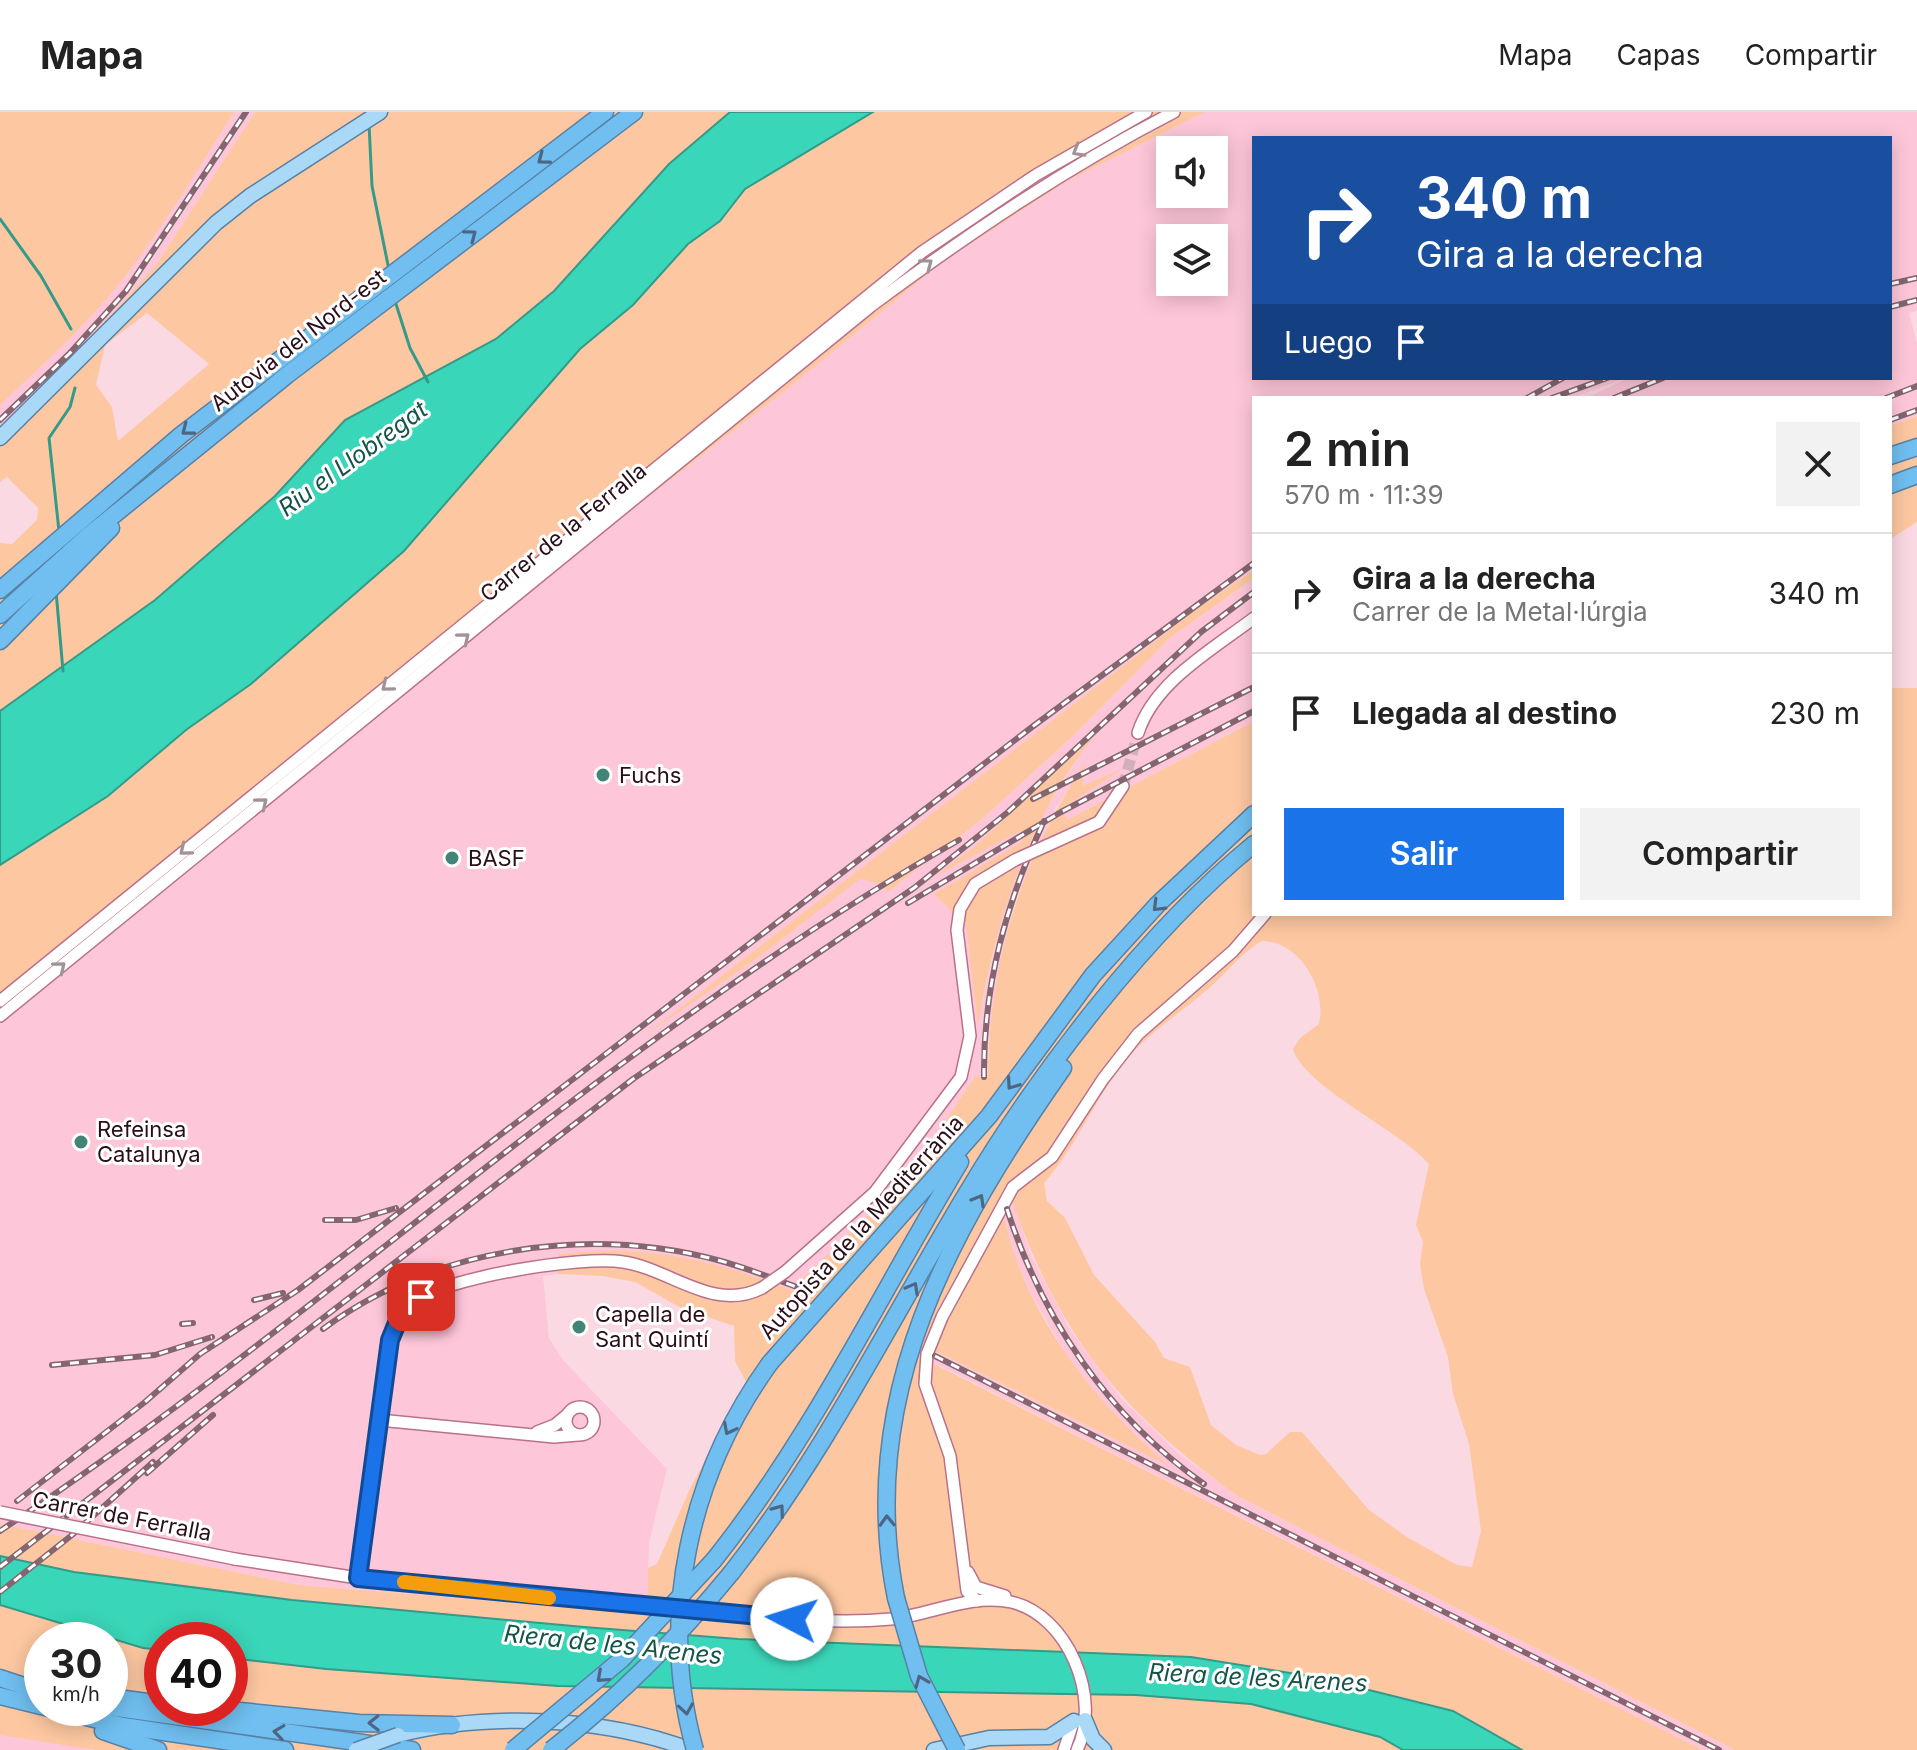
<!DOCTYPE html>
<html lang="es">
<head>
<meta charset="utf-8">
<style>
  :root { --surface:#fff; --page:#f2f2f2; --text:#222; --muted:#767676; --line:#e0e0e0; --accent:#1a73e8 }
  body { margin:0; font-family:Inter,sans-serif; background:var(--page); color:var(--text); height:100vh; display:flex; flex-direction:column; font-size:30px; white-space:nowrap }
  * { box-sizing:border-box; margin:0 }
  p { font-size:26px; color:var(--muted) }
  .icon { flex:none; width:44px; height:44px; fill:none; stroke:currentColor; stroke-width:2; stroke-linecap:round; stroke-linejoin:round }
  .map { position:relative; flex:1; overflow:hidden }
  .panel { position:absolute; left:1252px; top:284px; width:640px; height:520px; display:flex; flex-direction:column; background:var(--surface); border-radius:0px; box-shadow:0 4px 20px #0003 }
  .panel>* { flex:none }
  .top-card { position:absolute; left:1252px; top:24px; width:640px; height:244px; border-radius:0px; box-shadow:0 4px 20px #0003; background:#1a4fa0; color:#fff; overflow:hidden }
  .controls { position:absolute; left:1156px; top:24px; display:grid; gap:16px }
  .controls a { display:grid; place-items:center; width:72px; height:72px; border-radius:0px; background:var(--surface); box-shadow:0 4px 20px #0003; font-size:40px }
  .speed { position:absolute; left:24px; top:1510px; display:flex; gap:16px; font-size:40px; font-weight:700; text-align:center }
  .speed>* { display:grid; place-content:center; width:104px; height:104px; border-radius:50%; background:var(--surface); box-shadow:0 4px 20px #0003; line-height:1 }
  .speed small { font-size:20px; font-weight:400 }
  .speed .limit { border:12px solid #d22; background:#fff; color:#111 }
  .pin { position:absolute; display:grid; place-items:center; width:68px; height:68px; color:#fff; margin:-34px; border-radius:16px; box-shadow:0 4px 12px #0006 }
  .me { position:absolute; width:88px; margin:-44px; rotate:275deg; stroke-linejoin:round; filter:drop-shadow(0 0 6px #0008) }
  .turn { display:flex; align-items:center; gap:28px; height:168px; padding:0 32px; font-size:36px }
  .turn .icon { width:104px; height:104px; stroke-width:2.5 }
  .turn b { display:block; font-size:56px; line-height:68px }
  .then { display:flex; align-items:center; height:76px; padding:0 32px; background:#0003; gap:16px; font-size:30px }
  .round { display:grid; place-items:center; flex:none; width:84px; height:84px; border-radius:0px; background:var(--page) }
  .overview { display:flex; align-items:center; justify-content:space-between; height:136px; padding:0 32px }
  h1 { font-size:48px; font-weight:600; line-height:60px }
  .primary-button { display:flex; gap:16px; margin-top:auto; padding:16px 32px }
  .primary-button a { flex:1; height:92px; border-radius:0px; background:var(--accent); color:#fff; font-size:32px; font-weight:600; line-height:92px; text-align:center }
  .primary-button a+a { background:var(--page); color:var(--text) }
  ul { padding:0; list-style:none }
  li { display:flex; align-items:center; gap:24px; height:120px; padding:0 32px; border-top:2px solid var(--line) }
  li div { flex:1 }
  li b { display:block; font-size:30px }
  li em { font-style:normal }
  header { display:flex; align-items:center; gap:48px; box-sizing:border-box; height:112px; padding:0 40px; background:var(--surface); border-bottom:2px solid var(--line) }
  header strong { font-size:38px }
  nav { display:flex; gap:44px; margin-inline-start:auto; font-size:28px }
  .map>svg:first-child { display:block }
</style>
</head>
<body>
<header>
<strong>Mapa</strong>
<nav><a>Mapa</a><a>Capas</a><a>Compartir</a></nav>
</header>
<div class="map">
<svg width="1917" height="1638" viewBox="0 0 1917 1638">
  <rect width="100%" height="100%" fill="#fbd9e3"/>
  <!-- built -->
  <g fill="#fec7d9" fill-rule="evenodd">
    <path d="M 234,0 L 255,0 L 156,153 L 63,255 L 0,316 L 0,293 L 84,212 L 114,177 Z"/>
    <path d="M 1205,0 L 1917,0 L 1917,199 L 1909,201 L 1917,231 L 1917,304 L 1890,314 L 1890,286 L 1587,286 L 1628,266 L 1890,266 L 1890,26 L 1254,26 L 1254,266 L 1625,266 L 1572,286 L 1254,286 L 1254,458 L 1202,493 L 657,914 L 756,847 L 860,766 L 877,771 L 888,780 L 981,708 L 1074,623 L 1170,526 L 1254,466 L 1254,609 L 1067,708 L 1061,697 L 1117,659 L 1081,675 L 1085,655 L 1056,695 L 1013,794 L 988,934 L 988,965 L 975,964 L 908,1065 L 799,1170 L 811,1176 L 806,1184 L 745,1162 L 627,1139 L 558,1142 L 558,1162 L 543,1164 L 549,1226 L 562,1247 L 667,1357 L 649,1431 L 647,1503 L 299,1473 L 0,1412 L 0,910 L 571,445 L 791,274 L 941,151 L 1069,68 ZM 1170,38 L 1214,38 L 1214,82 L 1170,82 ZM 1170,126 L 1214,126 L 1214,170 L 1170,170 ZM 1088,630 L 1039,708 L 1018,756 L 1004,793 L 978,910 L 966,812 L 935,782 L 1023,730 L 1019,719 L 940,761 L 973,736 Z"/>
    <path d="M 1012,1088 L 1031,1143 L 1070,1218 L 1121,1286 L 1178,1341 L 1239,1385 L 1735,1638 L 1703,1638 L 932,1250 L 936,1240 L 1166,1352 L 1121,1312 L 1066,1243 L 1030,1180 L 1009,1133 L 1002,1101 Z"/>
    <path d="M 0,1623 L 15,1623 L 96,1638 L 0,1638 Z"/>
  </g>
  <!-- green -->
  <g fill="#fdc8a1" fill-rule="evenodd">
    <path d="M 0,0 L 234,0 C 195,61 159,123 113,179 C 79,220 39,256 0,293 Z"/>
    <path d="M 255,0 L 730,0 L 669,52 L 554,179 L 496,227 L 345,308 L 275,384 L 155,488 L 0,599 L 0,431 L 12,432 L 37,408 L 38,396 L 7,365 L 0,370 L 0,316 L 63,255 L 156,153 ZM 147,201 L 209,252 L 118,329 L 112,295 L 96,273 L 105,233 Z"/>
    <path d="M 873,0 L 1205,0 L 1069,68 L 941,151 L 791,274 L 571,445 L 0,910 L 0,753 L 108,684 L 186,618 L 251,572 L 403,439 L 580,237 L 633,193 L 688,132 L 720,109 L 745,77 Z"/>
    <path d="M 1917,304 L 1917,410 L 1890,427 L 1890,314 Z"/>
    <path d="M 1254,458 L 1254,466 L 1170,526 L 1074,623 L 981,708 L 888,780 L 877,771 L 860,767 L 756,847 L 641,926 L 1202,493 Z"/>
    <path d="M 1890,576 L 1917,576 L 1917,1638 L 1735,1638 L 1239,1385 C 1121,1300 1061,1227 1012,1089 L 1003,1101 C 1024,1202 1092,1287 1169,1354 L 937,1240 L 932,1251 L 1703,1638 L 1522,1638 L 1453,1599 L 1321,1566 L 1191,1545 L 738,1527 L 584,1515 L 292,1488 L 74,1460 L 0,1444 L 0,1412 L 299,1473 L 647,1502 L 648,1456 L 657,1452 L 689,1379 L 746,1270 L 735,1249 L 734,1214 L 681,1196 L 635,1170 L 602,1164 L 558,1162 L 558,1142 C 580,1141 604,1138 626,1139 C 686,1141 751,1161 806,1184 L 810,1176 L 799,1170 L 908,1065 L 975,964 L 988,965 C 989,852 1021,745 1085,652 L 1082,674 L 1124,656 L 1061,697 L 1067,708 L 1254,609 L 1254,802 L 1890,802 ZM 1262,829 C 1300,829 1327,877 1319,912 L 1300,926 L 1293,937 C 1303,974 1401,1019 1429,1052 L 1416,1113 L 1423,1130 L 1420,1152 L 1424,1177 L 1448,1245 L 1453,1282 L 1469,1332 L 1481,1419 L 1472,1455 L 1457,1453 L 1407,1425 L 1369,1398 L 1302,1320 L 1290,1320 L 1266,1342 L 1260,1343 L 1236,1333 L 1211,1313 L 1190,1255 L 1164,1246 L 1155,1230 L 1094,1163 L 1065,1106 L 1047,1089 L 1044,1071 C 1077,1034 1095,986 1127,947 C 1149,921 1181,900 1207,878 C 1226,862 1239,842 1262,829 Z"/>
    <path d="M 1096,622 C 1027,707 996,808 978,914 L 966,813 L 934,782 L 1022,730 L 1020,719 L 932,766 L 973,736 Z"/>
    <path d="M 0,1493 L 143,1536 L 162,1538 L 162,1596 L 230,1596 L 230,1546 L 326,1557 L 558,1574 L 1136,1583 L 1251,1592 L 1380,1625 L 1403,1638 L 96,1638 L 0,1623 ZM 42,1528 L 110,1528 L 110,1596 L 42,1596 Z"/>
  </g>
  <!-- water -->
  <g fill="#3ad6b9" stroke="#359a89" stroke-width="2">
    <path d="M 730,0 L 873,0 L 745,77 L 720,109 L 688,132 L 633,193 L 580,237 L 404,439 L 251,572 L 186,618 L 108,684 L 0,753 L 0,599 L 155,488 L 275,384 L 345,308 L 496,227 L 554,179 L 669,52 Z"/>
    <path d="M 0,1444 L 74,1460 L 292,1488 L 584,1515 L 738,1527 L 1191,1545 L 1321,1566 L 1453,1599 L 1522,1638 L 1403,1638 L 1380,1625 L 1251,1592 L 1136,1583 L 558,1574 L 326,1557 L 230,1546 L 230,1528 L 162,1528 L 162,1538 L 143,1536 L 0,1493 Z"/>
  </g>
  <g fill="none" stroke-linecap="round" stroke-linejoin="round">
    <!-- stream -->
    <g stroke="#359a89" stroke-width="3">
      <path d="M 369,12 L 372,74 L 389,158"/>
      <path d="M 0,107 L 41,164 L 71,217"/>
      <path d="M 395,189 L 410,236 L 428,270"/>
      <path d="M 59,419 L 49,326 L 70,295 L 75,276"/>
      <path d="M 56,479 L 63,559"/>
    </g>
    <!-- minor-tunnel -->
    <path stroke="#d1b0bb" stroke-width="11" stroke-dasharray="11 5.5" stroke-linecap="butt" d="M 1123,674 L 1138,621"/>
    <!-- minor casing -->
    <g stroke="#ba708b" stroke-width="14">
      <g id="minor">
        <path d="M 1138,621 C 1154,570 1213,537 1254,506"/>
        <path d="M 1046,734 L 1099,710 L 1123,674"/>
        <path d="M 0,889 L 922,140 L 1036,63 L 1146,0"/>
        <path d="M 0,904 L 871,194 C 968,122 1067,55 1174,0"/>
        <path d="M 785,1160 L 875,1080 L 961,965 L 970,924 L 957,818 L 960,797 L 975,772 L 1015,748"/>
        <circle cx="580" cy="1309" r="14"/>
        <path d="M 379,1308 L 554,1325 L 578,1323"/>
        <path d="M 537,1320 L 555,1313 L 567,1303"/>
        <path d="M 235,1447 L 358,1466 L 672,1496"/>
        <path d="M 968,1460 L 976,1475 L 1005,1484"/>
        <path d="M 358,1466 L 390,1228 C 393,1214 399,1201 410,1191 C 444,1166 582,1143 623,1150 C 671,1157 713,1201 762,1176"/>
        <path d="M 977,1489 L 967,1479 L 950,1344 L 925,1272 L 927,1242 L 942,1205 L 1013,1075 L 1052,1045 L 1103,967 L 1138,922 L 1233,839 L 1265,802"/>
        <path d="M 697,1498 C 761,1504 826,1513 891,1507 C 930,1503 972,1481 1011,1490 C 1068,1503 1102,1586 1077,1638"/>
        <path d="M 1064,1638 L 1074,1608"/>
      </g>
    </g>
    <!-- major casing -->
    <g stroke="#5881a5" stroke-width="17">
      <g id="major">
        <path d="M 0,326 L 216,111 L 250,84 L 380,0"/>
        <path d="M 1085,1608 L 1093,1627 L 1104,1638"/>
        <path d="M 398,1623 C 488,1600 604,1605 691,1638"/>
        <path d="M 934,1638 L 989,1626 L 1049,1625 L 1074,1609"/>
      </g>
    </g>
    <!-- highway casing -->
    <g stroke="#5881a5" stroke-width="19">
      <g id="highway">
        <path d="M 1890,344 L 1917,335"/>
        <path d="M 1890,373 L 1917,363"/>
        <path d="M 0,478 L 181,323 L 605,0"/>
        <path d="M 0,503 L 89,423 L 287,263 L 634,0"/>
        <path d="M 0,529 L 111,416"/>
        <path d="M 770,1251 L 989,1004 L 1093,863 L 1158,792 L 1254,702"/>
        <path d="M 714,1448 C 812,1325 879,1184 960,1050"/>
        <path d="M 732,1460 C 827,1338 888,1212 967,1081 C 1038,962 1146,820 1254,732"/>
        <path d="M 896,1486 C 855,1284 951,1116 1063,956"/>
        <path d="M 0,1566 L 42,1580"/>
        <path d="M 0,1584 L 123,1614 L 285,1638"/>
        <path d="M 110,1585 L 162,1592"/>
        <path d="M 110,1595 L 412,1638"/>
        <path d="M 210,1596 L 359,1611 L 452,1613"/>
        <path d="M 103,1619 L 158,1638"/>
      </g>
    </g>
    <!-- minor -->
    <use href="#minor" stroke="#fff" stroke-width="11"/>
    <!-- major -->
    <use href="#major" stroke="#a9d9f6" stroke-width="14"/>
    <!-- highway -->
    <use href="#highway" stroke="#70bff0" stroke-width="16"/>
    <!-- rail casing -->
    <g stroke="#846570" stroke-width="6">
      <g id="rail">
        <path d="M 1890,172 L 1917,166"/>
        <path d="M 1890,195 L 1917,188"/>
        <path d="M 1527,286 L 1563,266"/>
        <path d="M 1552,286 L 1607,266"/>
        <path d="M 1614,286 L 1663,266"/>
        <path d="M 1886,286 L 1917,274"/>
        <path d="M 0,308 L 69,242 L 126,179 L 246,0"/>
        <path d="M 1890,308 L 1917,298"/>
        <path d="M 1033,687 L 1254,575"/>
        <path d="M 908,791 L 1061,700 L 1254,599"/>
        <path d="M 984,965 C 983,874 1006,791 1044,709"/>
        <path d="M 1007,1097 C 1042,1207 1109,1305 1204,1372"/>
        <path d="M 325,1108 L 356,1108 L 396,1096"/>
        <path d="M 254,1188 L 283,1181"/>
        <path d="M 182,1212 L 193,1211"/>
        <path d="M 323,1217 C 434,1135 589,1113 721,1149 C 750,1157 779,1169 808,1179"/>
        <path d="M 935,1244 L 1719,1638"/>
        <path d="M 52,1253 L 155,1243 L 212,1225"/>
        <path d="M 147,1361 L 213,1303"/>
        <path d="M 17,1389 L 145,1290 L 200,1242 L 298,1178 L 1032,615 L 1254,451"/>
        <path d="M 0,1419 C 328,1201 615,923 959,728"/>
        <path d="M 0,1455 L 633,967 L 914,776 L 1008,700 L 1201,520 L 1254,480"/>
        <path d="M 0,1480 L 72,1423 L 153,1350"/>
      </g>
    </g>
    <!-- rail -->
    <use href="#rail" stroke="#fff" stroke-width="3" stroke-dasharray="9" stroke-linecap="butt"/>
    <!-- minor-bridge casing -->
    <g stroke="#ba708b" stroke-width="14" stroke-linecap="butt">
      <g id="minor-bridge">
        <path d="M 1015,748 L 1046,734"/>
        <path d="M 762,1176 L 785,1160"/>
        <path d="M 0,1400 L 235,1447"/>
      </g>
    </g>
    <!-- major-bridge casing -->
    <g stroke="#5881a5" stroke-width="17" stroke-linecap="butt">
      <path id="major-bridge" d="M 356,1638 L 398,1623"/>
    </g>
    <!-- highway-bridge casing -->
    <g stroke="#5881a5" stroke-width="19" stroke-linecap="butt">
      <g id="highway-bridge">
        <path d="M 896,1486 L 919,1564 L 957,1638"/>
        <path d="M 513,1638 L 622,1547 L 714,1448"/>
        <path d="M 551,1638 C 618,1586 678,1526 732,1460"/>
        <path d="M 695,1638 C 657,1504 690,1362 770,1251"/>
      </g>
    </g>
    <!-- minor-bridge -->
    <use href="#minor-bridge" stroke="#fff" stroke-width="11"/>
    <!-- major-bridge -->
    <use href="#major-bridge" stroke="#a9d9f6" stroke-width="14"/>
    <!-- highway-bridge -->
    <use href="#highway-bridge" stroke="#70bff0" stroke-width="16"/>
  </g>
  <!-- one-way arrows -->
  <defs><path id="oneway-chevron" d="M-2-3.5L2.5 0L-2 3.5" fill="none" stroke-width="1.6" stroke-linecap="round" stroke-linejoin="round" transform="scale(2)"/></defs>
  <g stroke="#9f9398">
    <use href="#oneway-chevron" transform="translate(1078 39) rotate(150)"/>
    <use href="#oneway-chevron" transform="translate(927 152) rotate(-37)"/>
    <use href="#oneway-chevron" transform="translate(464 526) rotate(-39)"/>
    <use href="#oneway-chevron" transform="translate(387 574) rotate(141)"/>
    <use href="#oneway-chevron" transform="translate(262 691) rotate(-39)"/>
    <use href="#oneway-chevron" transform="translate(185 738) rotate(141)"/>
    <use href="#oneway-chevron" transform="translate(60 855) rotate(-39)"/>
  </g>
  <g stroke="#4d6684">
    <use href="#oneway-chevron" transform="translate(543 47) rotate(143)"/>
    <use href="#oneway-chevron" transform="translate(471 123) rotate(-37)"/>
    <use href="#oneway-chevron" transform="translate(187 318) rotate(142)"/>
    <use href="#oneway-chevron" transform="translate(1158 794) rotate(135)"/>
    <use href="#oneway-chevron" transform="translate(1012 972) rotate(125)"/>
    <use href="#oneway-chevron" transform="translate(979 1088) rotate(-60)"/>
    <use href="#oneway-chevron" transform="translate(913 1176) rotate(-61)"/>
    <use href="#oneway-chevron" transform="translate(729 1317) rotate(117)"/>
    <use href="#oneway-chevron" transform="translate(779 1398) rotate(-54)"/>
    <use href="#oneway-chevron" transform="translate(887 1409) rotate(-92)"/>
    <use href="#oneway-chevron" transform="translate(602 1565) rotate(138)"/>
    <use href="#oneway-chevron" transform="translate(921 1569) rotate(-112)"/>
    <use href="#oneway-chevron" transform="translate(686 1597) rotate(81)"/>
    <use href="#oneway-chevron" transform="translate(374 1611) rotate(179)"/>
    <use href="#oneway-chevron" transform="translate(279 1620) rotate(-172)"/>
  </g>
  <g fill="none" stroke-linecap="round" stroke-linejoin="round">
    <!-- route casing -->
    <g stroke="#114b97" stroke-width="20">
      <path id="route" d="M 421,1185 L 401,1201 L 390,1228 L 358,1466 L 792,1507"/>
    </g>
    <!-- route -->
    <use href="#route" stroke="#1a73e8" stroke-width="14"/>
    <!-- slow -->
    <path stroke="#f59e0b" stroke-width="14" d="M 404,1470 L 549,1486"/>
  </g>
  <!-- markers -->
  <g fill="#428475" stroke="#fff" stroke-width="3">
    <circle cx="603" cy="663" r="8"/>
    <circle cx="452" cy="746" r="8"/>
    <circle cx="81" cy="1030" r="8"/>
    <circle cx="579" cy="1215" r="8"/>
  </g>
  <g text-anchor="middle" stroke-width="6" stroke-linejoin="round" paint-order="stroke">
    <!-- street labels -->
    <g font-size="22" fill="#2a0e19" stroke="#fff">
      <text transform="translate(298 228) rotate(-38)" y="8">Autovia del Nord-est</text>
      <text transform="translate(563 420) rotate(-39)" y="8">Carrer de la Ferralla</text>
      <text transform="translate(861 1115) rotate(-48)" y="8">Autopista de la Mediterrània</text>
      <text transform="translate(122 1404) rotate(11)" y="8">Carrer de Ferralla</text>
    </g>
    <!-- poi labels -->
    <g font-size="22" fill="#2a0e19" stroke="#fff" text-anchor="start">
      <text x="619" y="671">Fuchs</text>
      <text x="468" y="754">BASF</text>
      <text x="97" y="1025">Refeinsa<tspan x="97" dy="25">Catalunya</tspan></text>
      <text x="595" y="1210">Capella de<tspan x="595" dy="25">Sant Quintí</tspan></text>
    </g>
    <!-- water labels -->
    <g font-size="24" font-style="italic" fill="#155447" stroke="#fff">
      <text transform="translate(353 347) rotate(-36)" y="8">Riu el Llobregat</text>
      <text transform="translate(613 1533) rotate(6)" y="8">Riera de les Arenes</text>
      <text transform="translate(1258 1566) rotate(3)" y="8">Riera de les Arenes</text>
    </g>
  </g>
</svg>
<div class="controls">
<a><svg class="icon" aria-label="sound" viewBox="0 0 24 24"><path d="M4 9h4l5-4v14l-5-4H4zM17 9q2 3 0 6"/></svg></a>
<a><svg class="icon" aria-label="layers" viewBox="0 0 24 24"><path d="M12 4l9 5-9 5-9-5zM3 14l9 5 9-5"/></svg></a>
</div>
<div class="speed"><div>30<small>km/h</small></div><div class="limit">40</div></div>
<div class="pin" style="left:421px;top:1185px;background:#d93025"><svg class="icon" aria-label="arrive" viewBox="0 0 24 24"><path d="M6 21V4h12l-3 4 3 4H6"/></svg></div>
<svg class="me" style="left:792px;top:1507px" viewBox="-20 -20 40 40"><circle r="19" fill="#fff"/><path d="M0-13L10 11 0 6-10 11z" fill="#1a73e8"/></svg>
<div class="top-card">
<div class="turn"><svg class="icon" aria-label="right" viewBox="0 0 24 24"><path d="M7 20v-9h11M14 6l5 5-5 5"/></svg><div><b>340 m</b>Gira a la derecha</div></div>
<div class="then">Luego<svg class="icon" aria-label="arrive" viewBox="0 0 24 24"><path d="M6 21V4h12l-3 4 3 4H6"/></svg></div>
</div>
<section class="panel">
<div class="overview"><div><h1>2 min</h1><p>570 m · 11:39</p></div><a class="round"><svg class="icon" aria-label="close" viewBox="0 0 24 24"><path d="M6 6l12 12M18 6L6 18"/></svg></a></div>
<ul>
<li><svg class="icon" aria-label="right" viewBox="0 0 24 24"><path d="M7 20v-9h11M14 6l5 5-5 5"/></svg><div><b>Gira a la derecha</b><p>Carrer de la Metal·lúrgia</p></div><em>340 m</em></li>
<li><svg class="icon" aria-label="arrive" viewBox="0 0 24 24"><path d="M6 21V4h12l-3 4 3 4H6"/></svg><div><b>Llegada al destino</b></div><em>230 m</em></li>
</ul>
<div class="primary-button"><a>Salir</a><a>Compartir</a></div>
</section>
</div>
</body>
</html>
